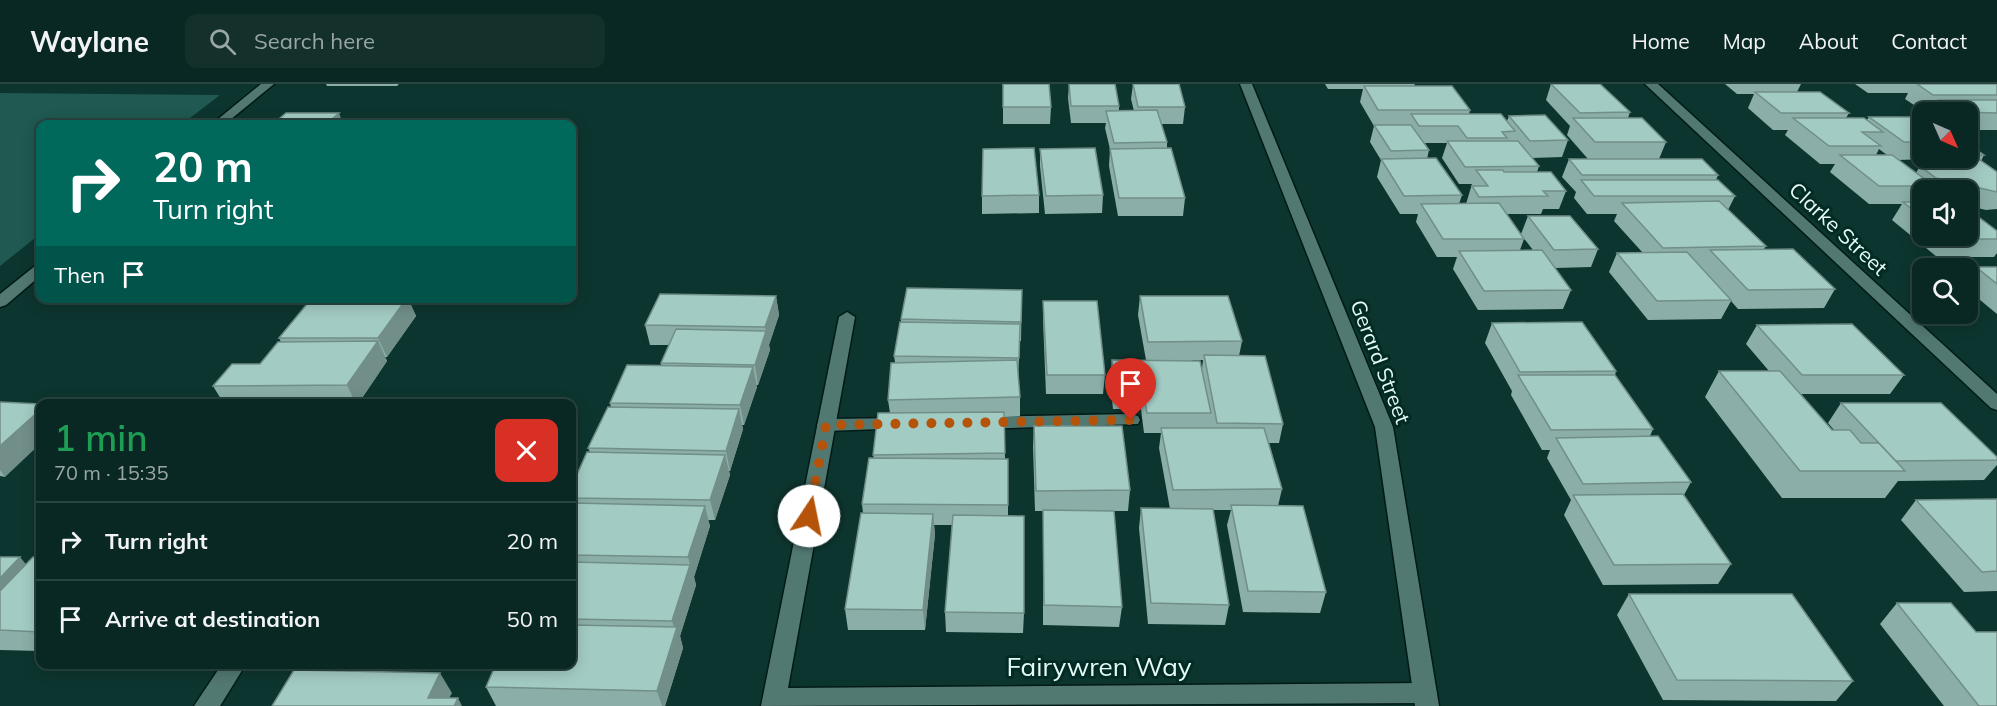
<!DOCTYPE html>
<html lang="en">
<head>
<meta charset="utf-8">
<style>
  :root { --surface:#0a2823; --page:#13302b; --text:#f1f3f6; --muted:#99a6a6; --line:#2a4441 }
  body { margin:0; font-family:Mulish,sans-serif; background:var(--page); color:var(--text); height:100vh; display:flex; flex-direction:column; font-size:22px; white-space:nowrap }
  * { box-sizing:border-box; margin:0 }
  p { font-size:20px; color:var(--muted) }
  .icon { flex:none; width:33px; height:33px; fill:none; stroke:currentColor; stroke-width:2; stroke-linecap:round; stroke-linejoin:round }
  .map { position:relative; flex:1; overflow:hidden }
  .panel { position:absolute; left:36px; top:315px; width:540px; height:270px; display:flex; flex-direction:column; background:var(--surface); border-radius:12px; box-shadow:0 3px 15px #0003,0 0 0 2px var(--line) }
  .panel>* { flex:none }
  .guide { position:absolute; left:36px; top:36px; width:540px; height:183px; border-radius:12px; box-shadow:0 3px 15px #0003,0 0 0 2px var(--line); background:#00695c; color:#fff; overflow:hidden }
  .needle { width:39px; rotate:135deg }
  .tools { position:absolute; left:1912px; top:18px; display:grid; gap:12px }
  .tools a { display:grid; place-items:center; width:66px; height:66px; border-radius:12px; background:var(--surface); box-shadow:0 3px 15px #0003,0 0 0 2px var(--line); font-size:30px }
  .pin { position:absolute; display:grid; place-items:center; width:51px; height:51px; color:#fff; margin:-62px -26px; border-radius:50% 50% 50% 0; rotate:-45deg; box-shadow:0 0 6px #0007 }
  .pin .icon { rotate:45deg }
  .me { position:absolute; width:66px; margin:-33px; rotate:11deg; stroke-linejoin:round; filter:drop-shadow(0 0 4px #0008) }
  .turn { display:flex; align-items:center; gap:21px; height:126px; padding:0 18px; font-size:27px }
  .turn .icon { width:78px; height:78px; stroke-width:2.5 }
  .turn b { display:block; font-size:42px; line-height:51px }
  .then { display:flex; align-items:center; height:57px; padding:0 18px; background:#0003; gap:12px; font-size:22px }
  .round { display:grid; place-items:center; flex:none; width:63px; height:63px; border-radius:12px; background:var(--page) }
  .headline { display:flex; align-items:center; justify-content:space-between; height:102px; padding:0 18px }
  h1 { font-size:36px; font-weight:600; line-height:45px; color:#1e9e55 }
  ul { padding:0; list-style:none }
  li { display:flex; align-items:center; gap:18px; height:78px; padding:0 18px; border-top:2px solid var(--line) }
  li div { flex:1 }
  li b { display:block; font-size:22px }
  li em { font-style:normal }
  header { display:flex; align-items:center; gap:36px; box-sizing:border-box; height:84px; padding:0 30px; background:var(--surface); border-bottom:2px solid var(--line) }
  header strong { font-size:28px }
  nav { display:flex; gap:33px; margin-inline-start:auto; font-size:21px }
  .search { width:420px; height:54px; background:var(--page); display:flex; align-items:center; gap:15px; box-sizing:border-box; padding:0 21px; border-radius:12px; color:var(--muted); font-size:22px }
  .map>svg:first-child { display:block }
</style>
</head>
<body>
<header>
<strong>Waylane</strong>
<div class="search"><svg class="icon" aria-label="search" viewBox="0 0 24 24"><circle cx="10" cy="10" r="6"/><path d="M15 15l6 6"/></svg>Search here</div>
<nav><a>Home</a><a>Map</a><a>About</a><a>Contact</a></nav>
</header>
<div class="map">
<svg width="1997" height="622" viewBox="0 0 1997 622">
  <rect width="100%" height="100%" fill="#0d352f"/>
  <!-- green -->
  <path fill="#1f5951" d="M 0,9 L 220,11 L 182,40 L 40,40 L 40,150 L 0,182 Z"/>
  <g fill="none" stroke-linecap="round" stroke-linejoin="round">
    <!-- service casing -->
    <g stroke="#001b17" stroke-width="3">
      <g id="service">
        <path d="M 1131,330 L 1138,332 L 1140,336 L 1138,340 L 980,345 L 973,343 L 971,339 L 973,335 L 980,333 Z"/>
        <path d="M 901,334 L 908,336 L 910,340 L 908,344 L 826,347 L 819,345 L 817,341 L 819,337 L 826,335 Z"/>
      </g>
    </g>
    <!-- minor casing -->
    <g stroke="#001b17" stroke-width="3">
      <g id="minor">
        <path d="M 261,0 L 274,0 L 225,40 L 212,40 Z"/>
        <path d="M 1645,0 L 1658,0 L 1997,310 L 1997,326 L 1991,324 Z"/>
        <path d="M 40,180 L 40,192 L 6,221 L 0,223 L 0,210 L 35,182 Z"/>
        <path d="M 847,228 L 855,233 L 788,604 L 1425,599 L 1433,602 L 1437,609 L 1433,616 L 1425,619 L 761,622 L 839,233 Z"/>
        <path d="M 222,580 L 246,580 L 220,622 L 194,622 Z"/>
      </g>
    </g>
    <!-- tertiary casing -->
    <g stroke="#001b17" stroke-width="3">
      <path id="tertiary" d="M 1240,0 L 1252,0 L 1393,343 L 1439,622 L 1415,622 L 1375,343 Z"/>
    </g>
    <!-- service -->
    <use href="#service" fill="#527872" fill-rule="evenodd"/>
    <!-- minor -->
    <use href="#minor" fill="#527872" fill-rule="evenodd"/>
    <!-- tertiary -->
    <use href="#tertiary" fill="#527872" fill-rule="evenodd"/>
  </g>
  <!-- wall -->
  <g fill="#8bafa8" fill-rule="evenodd">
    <path d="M 326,0 L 399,0 L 397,2 L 327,2 Z"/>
    <path d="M 1001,0 L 1049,0 L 1051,23 L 1050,40 L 1003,40 L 1003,0 Z"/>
    <path d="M 1069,0 L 1119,22 L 1119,27 L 1134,27 L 1131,15 L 1133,0 L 1126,0 L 1179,0 L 1185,23 L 1183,40 L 1161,40 L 1167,58 L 1167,64 L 1185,114 L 1183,132 L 1118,132 L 1109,82 L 1110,65 L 1105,44 L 1106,39 L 1071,39 L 1068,14 Z"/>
    <path d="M 1325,0 L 1415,0 L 1414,2 L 1470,26 L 1469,30 L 1507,37 L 1509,32 L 1568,56 L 1562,73 L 1532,74 L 1539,82 L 1537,88 L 1566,107 L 1559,125 L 1543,125 L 1541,130 L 1507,130 L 1521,150 L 1528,132 L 1598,165 L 1591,183 L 1555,184 L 1571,206 L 1563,225 L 1478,226 L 1453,185 L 1457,173 L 1437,173 L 1416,138 L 1418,130 L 1400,130 L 1377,93 L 1381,76 L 1370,58 L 1374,42 L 1360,18 L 1363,5 L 1328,5 ZM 1425,59 L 1447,59 L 1442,74 L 1459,100 L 1472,100 L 1466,120 L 1459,120 L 1462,111 L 1427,75 L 1429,66 ZM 1522,152 L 1533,166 L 1520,166 L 1524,155 Z"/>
    <path d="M 1551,0 L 1630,28 L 1628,34 L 1666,58 L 1659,75 L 1718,91 L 1716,96 L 1735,112 L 1728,126 L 1766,162 L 1764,165 L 1835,205 L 1824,224 L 1738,225 L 1731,217 L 1721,235 L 1648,236 L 1609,188 L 1617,169 L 1643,169 L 1614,137 L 1617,130 L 1587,130 L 1574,114 L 1576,108 L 1562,93 L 1569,75 L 1588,75 L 1567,51 L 1570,42 L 1546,16 Z"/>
    <path d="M 1725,0 L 1801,0 L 1797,8 L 1849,29 L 1846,34 L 1867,36 L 1869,33 L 1923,39 L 1923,74 L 1968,74 L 1968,60 L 1984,71 L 1981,77 L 1997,88 L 1997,125 L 1986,126 L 1968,122 L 1968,106 L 1923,106 L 1923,152 L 1968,152 L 1997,147 L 1997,169 L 1994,173 L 1937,173 L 1892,136 L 1902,120 L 1869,120 L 1830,88 L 1835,80 L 1820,80 L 1785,51 L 1788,46 L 1773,46 L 1748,24 L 1754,10 L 1737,10 ZM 1879,65 L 1887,71 L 1876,71 ZM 1929,75 L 1934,79 L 1932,82 L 1920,82 L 1916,89 L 1898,76 Z"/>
    <path d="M 1855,0 L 1997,0 L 1997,46 L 1968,46 L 1968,28 L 1931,28 L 1932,27 L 1923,27 L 1905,15 L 1908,9 L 1868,9 Z"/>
    <path d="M 1040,65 L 1103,111 L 1102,129 L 1045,130 L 1040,82 Z"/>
    <path d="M 1039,111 L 1039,129 L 982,130 L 982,112 Z"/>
    <path d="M 1976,183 L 1997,183 L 1997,230 L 1968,206 L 1968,195 Z"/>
    <path d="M 1022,206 L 1021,257 L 1020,257 L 1018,293 L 1020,313 L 1020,332 L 1004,333 L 1005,375 L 1008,375 L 1008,432 L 1024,529 L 1023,549 L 946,548 L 945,528 L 952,441 L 934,441 L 935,450 L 925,546 L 848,546 L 845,525 L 863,429 L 862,420 L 874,374 L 873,371 L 890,329 L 888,316 L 895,278 L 894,272 L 901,238 L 901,235 Z"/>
    <path d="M 776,212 L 779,231 L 769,261 L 770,266 L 758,301 L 756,301 L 757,303 L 744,341 L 742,341 L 743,345 L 730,387 L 729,387 L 730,391 L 715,436 L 708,436 L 710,442 L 694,493 L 696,501 L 680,552 L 683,564 L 665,622 L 496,622 L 486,603 L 572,580 L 572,402 L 590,368 L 588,364 L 611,323 L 610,319 L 661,282 L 661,279 L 669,261 L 650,261 L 645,241 Z"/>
    <path d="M 1140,212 L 1242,257 L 1239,272 L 1283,340 L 1279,359 L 1269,359 L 1282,405 L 1278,422 L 1326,508 L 1320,529 L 1243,528 L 1227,441 L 1231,426 L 1213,426 L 1229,521 L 1225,541 L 1148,540 L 1139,444 L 1141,424 L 1170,425 L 1159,364 L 1161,349 L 1144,349 L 1141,325 L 1113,325 L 1110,296 L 1112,276 L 1146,276 L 1138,231 ZM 1191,276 L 1203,276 L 1202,285 Z"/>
    <path d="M 312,214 L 427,214 L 408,215 L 416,232 L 387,273 L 385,273 L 387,277 L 358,320 L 224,320 L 213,302 L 260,280 L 281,258 L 279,254 Z"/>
    <path d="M 1043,217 L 1105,291 L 1103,310 L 1046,310 L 1043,236 Z"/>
    <path d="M 1492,239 L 1616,287 L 1615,291 L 1653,345 L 1650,352 L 1691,398 L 1684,411 L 1731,480 L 1718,500 L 1603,501 L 1564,431 L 1571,416 L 1547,374 L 1550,366 L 1542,366 L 1511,311 L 1512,307 L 1485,259 Z"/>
    <path d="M 1757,241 L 1904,291 L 1890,310 L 1801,310 L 1832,346 L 1834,346 L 1828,339 L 1841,319 L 1997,373 L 1997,381 L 1984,396 L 1898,397 L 1885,414 L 1782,414 L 1705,313 L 1719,287 L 1769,287 L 1746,260 Z"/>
    <path d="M 0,318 L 5,393 L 0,392 Z"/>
    <path d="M 1034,342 L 1130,406 L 1128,427 L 1085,427 L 1122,523 L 1119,543 L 1043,541 L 1043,427 L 1035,427 L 1033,362 Z"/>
    <path d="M 1997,415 L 1997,507 L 1964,508 L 1901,436 L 1916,416 Z"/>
    <path d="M 0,473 L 26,480 L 40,473 L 40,567 L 0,566 Z"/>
    <path d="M 1629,510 L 1853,597 L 1836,617 L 1663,616 L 1617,531 Z"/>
    <path d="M 1897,519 L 1976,548 L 1997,622 L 1944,622 L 1880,540 Z"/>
    <path d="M 317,580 L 489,580 L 489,582 L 319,584 Z"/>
  </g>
  <!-- shaded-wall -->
  <g fill="#718e88">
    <path d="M 339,29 L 343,40 L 326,40 Z"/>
    <path d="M 776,212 L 779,231 L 769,261 L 770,266 L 758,301 L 755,281 L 766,248 L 765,243 Z"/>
    <path d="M 407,214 L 408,214 L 416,232 L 387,273 L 378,254 Z"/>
    <path d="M 378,257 L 387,277 L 358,320 L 356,320 L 347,301 Z"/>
    <path d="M 753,283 L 757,303 L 744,341 L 740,321 Z"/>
    <path d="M 739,325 L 743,345 L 730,387 L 726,367 Z"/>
    <path d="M 40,326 L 40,360 L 5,393 L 0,386 L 0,362 Z"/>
    <path d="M 725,371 L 730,391 L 715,436 L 710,416 Z"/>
    <path d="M 705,422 L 710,442 L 694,493 L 696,501 L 680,552 L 683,564 L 665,622 L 662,622 L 657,607 L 676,549 L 672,537 L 690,481 L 688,473 Z"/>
    <path d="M 933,430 L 935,450 L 925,546 L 923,526 Z"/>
    <path d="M 20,473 L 37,494 L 0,533 L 0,494 Z"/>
    <path d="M 440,589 L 452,609 L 445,622 L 428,614 Z"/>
    <path d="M 458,614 L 462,622 L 454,622 Z"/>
  </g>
  <!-- building -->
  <g fill="#a2cbc3" stroke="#718e88" stroke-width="1.5">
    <path d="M 1003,0 L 1049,0 L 1051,23 L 1003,23 Z"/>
    <path d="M 1069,0 L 1115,0 L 1119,22 L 1071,22 Z"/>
    <path d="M 1133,0 L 1179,0 L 1185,23 L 1138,23 Z"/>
    <path d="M 1551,0 L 1600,0 L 1630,28 L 1580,29 Z"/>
    <path d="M 1917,0 L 1997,0 L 1997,11 L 1933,11 Z"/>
    <path d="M 1364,2 L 1452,2 L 1470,26 L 1378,26 Z"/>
    <path d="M 1755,8 L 1820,8 L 1849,29 L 1781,29 Z"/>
    <path d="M 1939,16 L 1997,16 L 1997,29 L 1958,28 Z"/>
    <path d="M 1157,26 L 1167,58 L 1114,59 L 1106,27 Z"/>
    <path d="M 286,29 L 339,29 L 326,40 L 273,40 Z"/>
    <path d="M 1411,30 L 1501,30 L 1515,47 L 1502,48 L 1507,54 L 1467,54 L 1458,42 L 1419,42 Z"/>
    <path d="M 1545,31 L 1568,56 L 1530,57 L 1509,32 Z"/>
    <path d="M 1869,33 L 1913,33 L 1923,39 L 1923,58 L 1904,58 Z"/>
    <path d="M 1573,34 L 1642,34 L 1666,58 L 1595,58 Z"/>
    <path d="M 1793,34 L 1864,34 L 1883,48 L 1862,48 L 1881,62 L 1829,62 Z"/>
    <path d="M 1374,41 L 1411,41 L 1429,66 L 1391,67 Z"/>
    <path d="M 1447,57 L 1518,57 L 1539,82 L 1465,83 Z"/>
    <path d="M 1968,60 L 1984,71 L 1968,71 Z"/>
    <path d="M 1034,64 L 1039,111 L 982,112 L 983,65 Z"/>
    <path d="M 1095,64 L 1103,111 L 1046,112 L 1040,65 Z"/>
    <path d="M 1171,64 L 1185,114 L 1119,114 L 1110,65 Z"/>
    <path d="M 1840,71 L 1892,71 L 1934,102 L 1879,102 Z"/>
    <path d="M 1436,74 L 1462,111 L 1404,112 L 1381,75 Z"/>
    <path d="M 1569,75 L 1702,75 L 1718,91 L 1582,91 Z"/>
    <path d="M 1936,75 L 1980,76 L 1997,88 L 1997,108 L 1936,94 L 1920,82 L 1945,82 Z"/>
    <path d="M 1476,86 L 1503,86 L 1504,88 L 1551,88 L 1566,107 L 1543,107 L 1548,112 L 1479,113 L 1472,102 L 1488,102 Z"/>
    <path d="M 1581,96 L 1718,96 L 1735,112 L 1594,112 Z"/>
    <path d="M 1719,117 L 1766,162 L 1663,164 L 1622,119 Z"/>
    <path d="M 1903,118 L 1923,118 L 1923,134 Z"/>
    <path d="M 1499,119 L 1524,155 L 1443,155 L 1421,120 Z"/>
    <path d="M 1968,125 L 1997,147 L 1997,155 L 1949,155 L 1945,152 L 1968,152 Z"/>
    <path d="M 1528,132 L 1570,132 L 1598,165 L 1554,166 Z"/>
    <path d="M 1793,165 L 1835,205 L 1748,206 L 1710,166 Z"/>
    <path d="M 1542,166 L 1571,206 L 1484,207 L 1459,167 Z"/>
    <path d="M 1687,168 L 1731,216 L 1657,217 L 1617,169 Z"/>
    <path d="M 1976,183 L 1997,183 L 1997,200 Z"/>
    <path d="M 907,204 L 1022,206 L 1021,238 L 901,235 Z"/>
    <path d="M 660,210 L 776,212 L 765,243 L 645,241 Z"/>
    <path d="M 1140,212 L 1228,212 L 1242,257 L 1148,258 Z"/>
    <path d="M 312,214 L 407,214 L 378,254 L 279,254 Z"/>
    <path d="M 1043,217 L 1097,217 L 1105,291 L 1047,291 Z"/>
    <path d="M 900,238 L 1020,240 L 1019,274 L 894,272 Z"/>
    <path d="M 1582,238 L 1616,287 L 1520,288 L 1492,239 Z"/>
    <path d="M 1852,240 L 1904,291 L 1802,291 L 1757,241 Z"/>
    <path d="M 676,245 L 766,247 L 755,281 L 661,279 Z"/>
    <path d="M 378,257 L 347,301 L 213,302 L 232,280 L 260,280 L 278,258 Z"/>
    <path d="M 1204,271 L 1265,272 L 1283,340 L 1217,339 Z"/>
    <path d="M 1017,276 L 1020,313 L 888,316 L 891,279 Z"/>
    <path d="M 1112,276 L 1200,277 L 1211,329 L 1147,329 L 1143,305 L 1115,305 Z"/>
    <path d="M 627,281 L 753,283 L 740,321 L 610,319 Z"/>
    <path d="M 1719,287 L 1780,287 L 1832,346 L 1850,346 L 1861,359 L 1879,359 L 1905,387 L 1800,387 Z"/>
    <path d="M 1518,291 L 1615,291 L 1653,345 L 1551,346 Z"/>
    <path d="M 0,318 L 40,320 L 40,326 L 0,362 Z"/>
    <path d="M 1841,319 L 1941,319 L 1997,373 L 1997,376 L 1896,377 Z"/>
    <path d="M 608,323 L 739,325 L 726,367 L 588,364 Z"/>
    <path d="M 1004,328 L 1005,369 L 873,371 L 878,329 Z"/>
    <path d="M 1034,342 L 1122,342 L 1130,406 L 1036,407 Z"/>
    <path d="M 1161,344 L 1264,344 L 1282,405 L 1173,406 Z"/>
    <path d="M 1658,352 L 1691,398 L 1583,400 L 1556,354 Z"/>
    <path d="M 587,368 L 725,371 L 710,416 L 572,414 L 572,402 Z"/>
    <path d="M 869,374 L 1008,375 L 1008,421 L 862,420 Z"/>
    <path d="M 1683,410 L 1731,480 L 1614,481 L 1573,411 Z"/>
    <path d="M 1997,415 L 1997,487 L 1982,488 L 1916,416 Z"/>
    <path d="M 572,419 L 705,422 L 688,473 L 572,471 Z"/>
    <path d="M 1231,421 L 1303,422 L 1326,508 L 1248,507 Z"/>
    <path d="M 1141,424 L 1213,425 L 1229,521 L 1151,519 Z"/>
    <path d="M 1043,426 L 1114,427 L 1122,523 L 1044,521 Z"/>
    <path d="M 861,429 L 933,430 L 923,526 L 845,525 Z"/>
    <path d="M 953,431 L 1024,432 L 1024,529 L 945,528 Z"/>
    <path d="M 0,473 L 20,473 L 0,494 Z"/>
    <path d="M 33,473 L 40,473 L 40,548 L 0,546 L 0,507 Z"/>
    <path d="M 572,478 L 690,481 L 672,537 L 572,535 Z"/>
    <path d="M 1629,510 L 1792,510 L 1853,597 L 1677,596 Z"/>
    <path d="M 1897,519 L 1951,519 L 1976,548 L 1997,548 L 1997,622 L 1979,622 Z"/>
    <path d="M 572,541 L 677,543 L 657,607 L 486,603 L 496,580 L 572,580 Z"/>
    <path d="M 294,586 L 440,589 L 428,614 L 458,614 L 454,622 L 272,622 Z"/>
  </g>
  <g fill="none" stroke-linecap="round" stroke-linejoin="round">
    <!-- route -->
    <path stroke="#b45309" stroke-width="10" stroke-dasharray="0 18" d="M 809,432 L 826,341 L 1131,336"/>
  </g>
  <g text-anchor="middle" stroke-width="6" stroke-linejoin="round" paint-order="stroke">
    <!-- street labels -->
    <g font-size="21" fill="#e5faf5" stroke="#022b26">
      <text transform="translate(1838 145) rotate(43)" y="7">Clarke Street</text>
      <text transform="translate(1380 278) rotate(69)" y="7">Gerard Street</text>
    </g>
    <!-- near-street labels -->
    <g font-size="26" fill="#e5faf5" stroke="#022b26">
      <text x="1099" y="592">Fairywren Way</text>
    </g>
  </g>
</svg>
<div class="tools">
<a><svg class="needle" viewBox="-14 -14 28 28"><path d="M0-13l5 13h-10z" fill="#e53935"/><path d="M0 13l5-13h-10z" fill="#99a6a6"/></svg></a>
<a><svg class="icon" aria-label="sound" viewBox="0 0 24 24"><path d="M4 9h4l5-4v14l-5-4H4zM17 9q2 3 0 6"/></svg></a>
<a><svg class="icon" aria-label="search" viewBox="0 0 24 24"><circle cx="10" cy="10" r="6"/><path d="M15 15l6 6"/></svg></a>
</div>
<div class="pin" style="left:1131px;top:336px;background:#d93025"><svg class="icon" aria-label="arrive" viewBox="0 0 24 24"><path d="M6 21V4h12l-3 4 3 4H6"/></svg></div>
<svg class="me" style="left:809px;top:432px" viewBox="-20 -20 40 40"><circle r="19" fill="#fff"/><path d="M0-13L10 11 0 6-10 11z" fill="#b45309"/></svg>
<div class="guide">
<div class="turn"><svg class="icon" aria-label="right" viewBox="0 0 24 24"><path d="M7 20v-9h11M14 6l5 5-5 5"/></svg><div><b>20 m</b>Turn right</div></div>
<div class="then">Then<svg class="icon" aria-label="arrive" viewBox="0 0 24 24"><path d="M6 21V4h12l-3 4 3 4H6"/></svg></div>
</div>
<section class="panel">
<div class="headline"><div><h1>1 min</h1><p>70 m · 15:35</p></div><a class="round" style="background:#d93025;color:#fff"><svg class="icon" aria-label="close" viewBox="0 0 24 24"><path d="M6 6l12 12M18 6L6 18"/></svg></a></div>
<ul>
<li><svg class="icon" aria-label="right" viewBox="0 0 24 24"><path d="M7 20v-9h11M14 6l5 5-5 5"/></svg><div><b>Turn right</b></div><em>20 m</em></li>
<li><svg class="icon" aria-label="arrive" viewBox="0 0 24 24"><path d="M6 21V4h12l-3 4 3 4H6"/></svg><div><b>Arrive at destination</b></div><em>50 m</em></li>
</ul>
</section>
</div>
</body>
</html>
